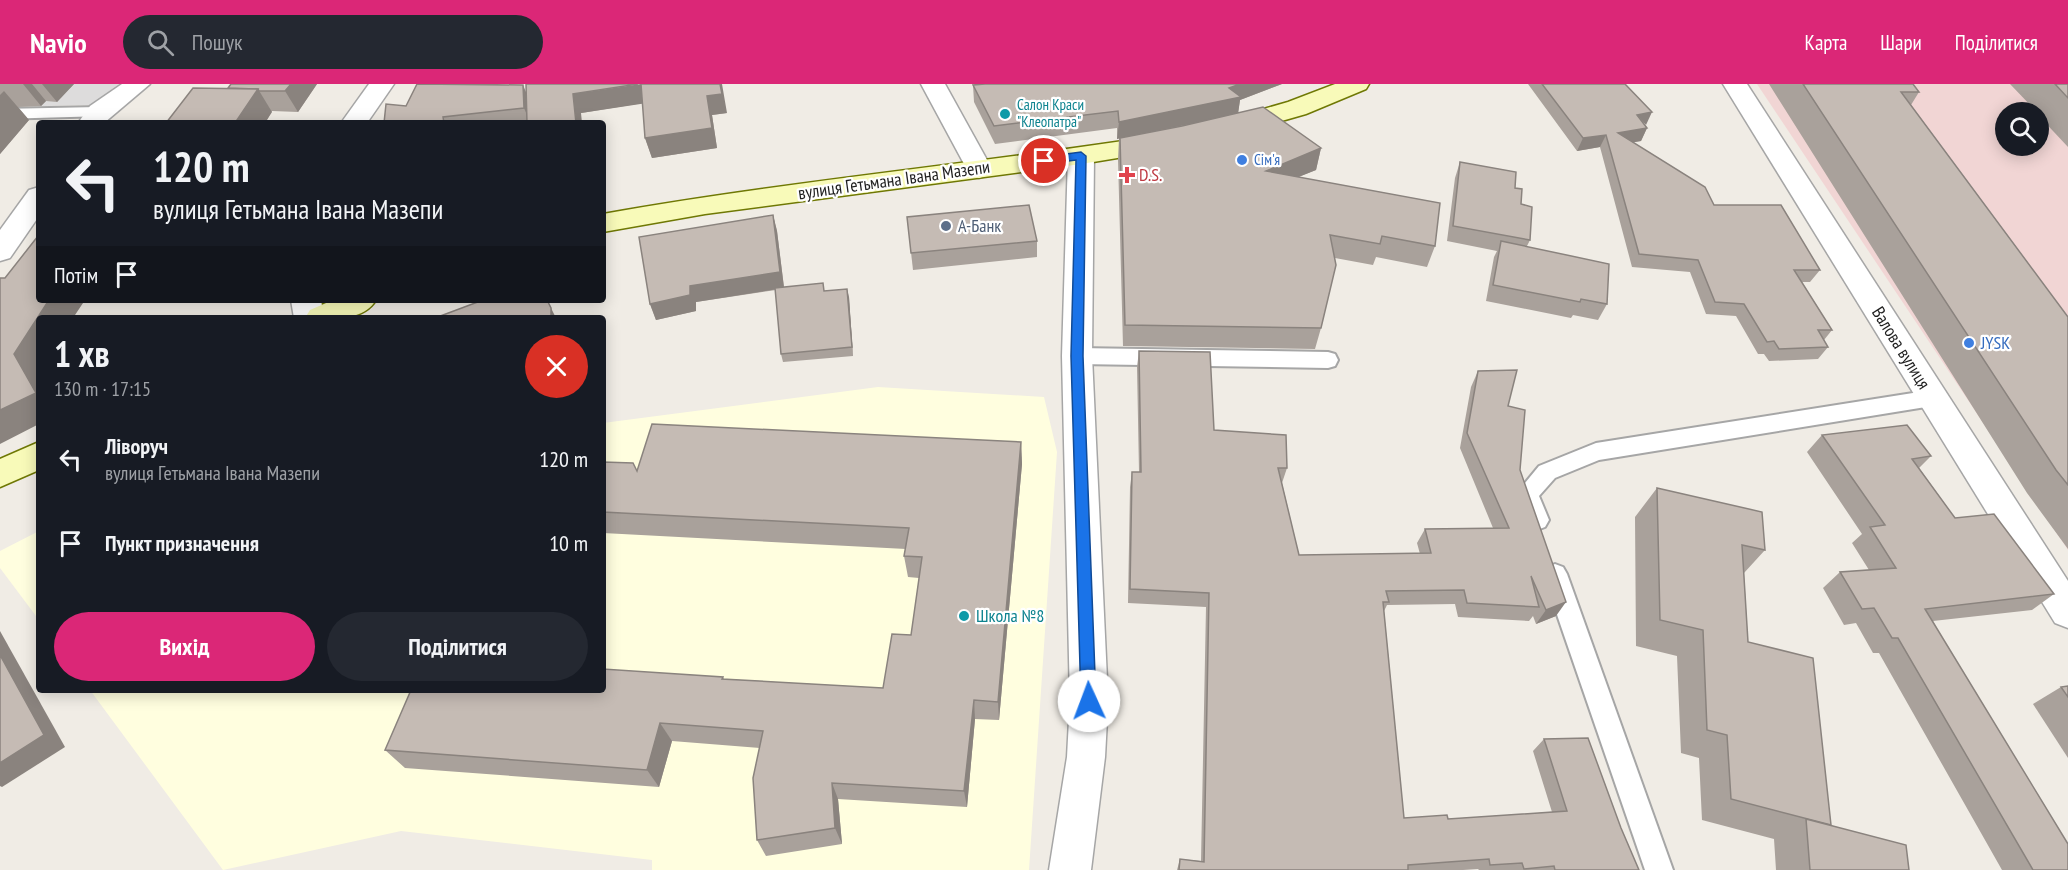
<!DOCTYPE html>
<html lang="uk">
<head>
<meta charset="utf-8">
<style>
  :root { --surface:#171b24; --page:#242831; --text:#f1f3f6; --muted:#9ea1a6; --accent:#db2777 }
  body { margin:0; font-family:"PT Sans Narrow",sans-serif; background:var(--page); color:var(--text); height:100vh; display:flex; flex-direction:column; font-size:22px; white-space:nowrap }
  * { box-sizing:border-box; margin:0 }
  p { font-size:20px; color:var(--muted) }
  .icon { flex:none; width:33px; height:33px; fill:none; stroke:currentColor; stroke-width:2; stroke-linecap:round; stroke-linejoin:round }
  .map { position:relative; flex:1; overflow:hidden }
  .sheet { position:absolute; left:36px; top:231px; width:570px; height:378px; display:flex; flex-direction:column; background:var(--surface); border-radius:6px; box-shadow:0 3px 15px #0003 }
  .sheet>* { flex:none }
  .banner { position:absolute; left:36px; top:36px; width:570px; height:183px; border-radius:6px; box-shadow:0 3px 15px #0003; background:#171b24; color:var(--text); overflow:hidden }
  .tools { position:absolute; left:1995px; top:18px; display:grid; gap:12px }
  .tools a { display:grid; place-items:center; width:54px; height:54px; border-radius:50%; background:var(--surface); box-shadow:0 3px 15px #0003; font-size:30px }
  .pin { position:absolute; display:grid; place-items:center; width:51px; height:51px; color:#fff; margin:-26px; border:3px solid #fff; border-radius:50%; box-shadow:0 2px 6px #0007 }
  .me { position:absolute; width:66px; margin:-33px; rotate:358deg; stroke-linejoin:round; filter:drop-shadow(0 0 4px #0008) }
  .turn { display:flex; align-items:center; gap:21px; height:126px; padding:0 18px; font-size:27px }
  .turn .icon { width:78px; height:78px; stroke-width:2.5 }
  .turn b { display:block; font-size:42px; line-height:51px }
  .then { display:flex; align-items:center; height:57px; padding:0 18px; background:#0003; gap:12px; font-size:22px }
  .round { display:grid; place-items:center; flex:none; width:63px; height:63px; border-radius:32px; background:var(--page) }
  .head { display:flex; align-items:center; justify-content:space-between; height:102px; padding:0 18px }
  h1 { font-size:36px; font-weight:700; line-height:45px }
  .action { display:flex; gap:12px; margin-top:auto; padding:12px 18px }
  .action a { flex:1; height:69px; border-radius:36px; background:var(--accent); color:#fff; font-size:24px; font-weight:700; line-height:69px; text-align:center }
  .action a+a { background:var(--page); color:var(--text) }
  ul { padding:0; list-style:none }
  li { display:flex; align-items:center; gap:18px; height:84px; padding:0 18px }
  li div { flex:1 }
  li b { display:block; font-size:22px }
  li em { font-style:normal }
  header { display:flex; align-items:center; gap:36px; box-sizing:border-box; height:84px; padding:0 30px; background:var(--accent); color:#fff }
  header strong { font-size:28px }
  nav { display:flex; gap:33px; margin-inline-start:auto; font-size:21px }
  .search { width:420px; height:54px; background:var(--page); display:flex; align-items:center; gap:15px; box-sizing:border-box; padding:0 21px; border-radius:33px; color:var(--muted); font-size:22px }
  .map>svg:first-child { display:block }
</style>
</head>
<body>
<header>
<strong>Navio</strong>
<div class="search"><svg class="icon" aria-label="search" viewBox="0 0 24 24"><circle cx="10" cy="10" r="6"/><path d="M15 15l6 6"/></svg>Пошук</div>
<nav><a>Карта</a><a>Шари</a><a>Поділитися</a></nav>
</header>
<div class="map">
<svg width="2068" height="786" viewBox="0 0 2068 786">
  <rect width="100%" height="100%" fill="#f0ece5"/>
  <!-- residential -->
  <path fill="#dddcdc" d="M 0,0 L 119,0 L 92,21 L 0,23 Z"/>
  <!-- commercial -->
  <path fill="#f1d5d4" fill-rule="evenodd" d="M 1757,0 L 2068,0 L 2068,466 ZM 2006,28 L 2038,28 L 2038,62 L 2006,62 Z"/>
  <!-- education -->
  <g fill="#fffedf">
    <path d="M 878,303 L 1044,313 L 1057,368 L 1029,786 L 652,786 L 652,776 L 401,747 L 223,786 L 90,606 L 603,606 L 603,339 Z"/>
    <path d="M 39,447 L 39,536 L 0,484 L 0,467 Z"/>
  </g>
  <g fill="none" stroke-linecap="round" stroke-linejoin="round">
    <!-- service casing -->
    <g stroke="#a6a6a6" stroke-width="4">
      <g id="service">
        <path d="M 99,23 L 105,24 L 108,28 L 105,32 L 0,35 L 0,25 Z"/>
        <path d="M 1077,264 L 1328,268 L 1335,270 L 1338,276 L 1335,282 L 1328,284 L 1077,280 L 1070,277 L 1067,272 L 1070,267 Z"/>
        <path d="M 1932,306 L 1940,308 L 1943,314 L 1940,320 L 1932,322 L 1599,376 L 1555,394 L 1539,412 L 1549,436 L 1545,443 L 1537,446 L 1529,443 L 1516,410 L 1539,382 L 1596,359 Z"/>
        <path d="M 1555,480 L 1563,483 L 1567,490 L 1673,786 L 1645,786 L 1543,490 L 1547,483 Z"/>
      </g>
    </g>
    <!-- minor casing -->
    <g stroke="#a6a6a6" stroke-width="3">
      <g id="minor">
        <path d="M 122,0 L 150,0 L 104,39 L 78,39 L 90,22 Z"/>
        <path d="M 369,0 L 394,0 L 367,39 L 341,39 Z"/>
        <path d="M 921,0 L 945,0 L 992,85 L 988,91 L 979,94 L 970,91 Z"/>
        <path d="M 1723,0 L 1747,0 L 2068,497 L 2068,544 L 2055,539 Z"/>
        <path d="M 1081,64 L 1090,66 L 1094,72 L 1092,272 L 1108,617 L 1105,673 L 1091,786 L 1049,786 L 1067,673 L 1070,617 L 1062,272 L 1068,72 L 1072,66 Z"/>
        <path d="M 39,103 L 39,132 L 10,174 L 0,177 L 0,146 L 29,106 Z"/>
        <path d="M 291,216 L 321,216 L 324,234 L 294,234 Z"/>
      </g>
    </g>
    <!-- secondary casing -->
    <g stroke="#6f7804" stroke-width="3">
      <g id="secondary">
        <path d="M 1335,0 L 1369,0 L 1366,5 L 1306,30 L 1240,49 L 1231,51 L 1222,49 L 1218,43 L 1222,37 L 1288,18 Z"/>
        <path d="M 1163,51 L 1172,53 L 1176,59 L 1172,65 L 1081,80 L 705,130 L 603,148 L 603,130 C 789,97 977,80 1163,51 Z"/>
        <path d="M 333,216 L 376,216 C 362,239 328,234 305,234 L 310,226 Z"/>
        <path d="M 39,358 L 39,386 L 0,403 L 0,375 Z"/>
      </g>
    </g>
    <!-- service -->
    <use href="#service" fill="#fff" fill-rule="evenodd"/>
    <!-- minor -->
    <use href="#minor" fill="#fff" fill-rule="evenodd"/>
    <!-- secondary -->
    <use href="#secondary" fill="#f8fab9" fill-rule="evenodd"/>
  </g>
  <!-- wall -->
  <g fill="#a9a19b" fill-rule="evenodd">
    <path d="M 0,0 L 74,0 L 57,18 L 46,17 L 41,22 L 18,23 L 29,36 L 0,70 Z"/>
    <path d="M 231,0 L 317,0 L 298,28 L 272,27 L 265,39 L 166,39 L 228,4 Z"/>
    <path d="M 417,0 L 442,0 L 443,1 L 526,9 L 526,0 L 727,29 L 712,31 L 717,64 L 652,74 L 645,54 L 643,19 L 520,39 L 384,39 L 406,22 Z"/>
    <path d="M 985,0 L 1282,0 L 1240,16 L 1238,29 L 1321,64 L 1316,86 L 1298,93 L 1435,162 L 1427,183 L 1376,173 L 1373,181 L 1335,174 L 1321,244 L 1315,265 L 1123,262 L 1118,75 L 1119,54 L 1117,55 L 1117,44 L 995,60 L 974,18 L 973,1 ZM 1210,36 L 1182,42 L 1152,48 Z"/>
    <path d="M 1528,0 L 1625,0 L 1645,41 L 1647,44 L 1641,57 L 1633,58 L 1714,121 L 1820,186 L 1810,198 L 1802,198 L 1832,246 L 1824,256 L 1828,263 L 1818,275 L 1769,277 L 1764,270 L 1758,270 L 1736,232 L 1706,230 L 1690,188 L 1632,183 L 1600,63 L 1577,67 Z"/>
    <path d="M 1769,0 L 1913,0 L 1919,8 L 1911,21 L 2068,233 L 2068,465 L 2027,409 Z"/>
    <path d="M 2010,0 L 2068,0 L 2068,63 L 2038,31 L 2038,28 L 2037,28 Z"/>
    <path d="M 1460,78 L 1515,104 L 1530,156 L 1527,162 L 1607,220 L 1598,236 L 1573,231 L 1571,234 L 1486,217 L 1494,173 L 1497,167 L 1447,157 L 1455,94 Z"/>
    <path d="M 773,131 L 777,147 L 784,203 L 825,207 L 849,213 L 853,272 L 783,278 L 781,270 L 776,206 L 696,218 L 696,227 L 656,236 L 650,220 Z"/>
    <path d="M 907,133 L 1037,157 L 1037,173 L 913,186 Z"/>
    <path d="M 1139,267 L 1214,346 L 1287,384 L 1282,399 L 1299,471 L 1420,470 L 1417,459 L 1425,445 L 1493,444 L 1460,364 L 1471,303 L 1478,287 L 1508,322 L 1520,386 L 1556,532 L 1536,540 L 1533,532 L 1529,537 L 1458,533 L 1455,520 L 1387,521 L 1384,527 L 1404,734 L 1448,735 L 1552,728 L 1533,667 L 1544,655 L 1621,744 L 1639,786 L 1479,786 L 1478,785 L 1463,786 L 1177,786 L 1180,775 L 1201,777 L 1206,523 L 1128,519 L 1130,403 L 1132,388 L 1139,388 L 1137,283 Z"/>
    <path d="M 1822,351 L 1931,372 L 1919,384 L 1955,434 L 2054,510 L 2032,526 L 1933,537 L 2068,786 L 2002,786 L 1879,569 L 1873,569 L 1856,539 L 1844,541 L 1823,504 L 1840,488 L 1869,486 L 1852,459 L 1862,450 L 1807,368 Z"/>
    <path d="M 1021,358 L 1022,380 L 999,636 L 975,635 L 967,723 L 838,715 L 842,760 L 766,772 L 757,756 L 760,664 L 672,657 L 659,703 L 405,684 L 385,666 L 723,593 L 724,595 L 883,604 L 911,551 L 919,494 L 908,493 L 904,472 L 906,465 L 603,449 L 603,378 L 637,387 Z"/>
    <path d="M 1657,404 L 1765,466 L 1744,489 L 1748,558 L 1831,741 L 1909,786 L 1776,786 L 1774,755 L 1702,736 L 1699,674 L 1681,669 L 1677,572 L 1636,562 L 1635,433 Z"/>
    <path d="M 2068,602 L 2068,674 L 2033,620 L 2061,603 Z"/>
  </g>
  <!-- shaded-wall -->
  <g fill="#8a837e">
    <path d="M 23,0 L 32,0 L 46,17 L 41,22 Z"/>
    <path d="M 42,0 L 74,0 L 57,18 Z"/>
    <path d="M 291,0 L 317,0 L 298,28 L 285,7 Z"/>
    <path d="M 641,0 L 647,19 L 581,29 L 582,39 L 576,39 L 573,10 Z"/>
    <path d="M 720,0 L 722,0 L 727,29 L 712,31 L 717,64 L 652,74 L 645,54 L 707,12 Z"/>
    <path d="M 1240,0 L 1282,0 L 1240,16 L 1238,30 L 1117,55 L 1119,38 L 1229,4 Z"/>
    <path d="M 523,1 L 529,15 L 530,38 L 524,24 Z"/>
    <path d="M 258,5 L 272,28 L 265,39 L 235,39 Z"/>
    <path d="M 4,7 L 29,36 L 0,70 L 0,11 Z"/>
    <path d="M 1652,28 L 1646,41 L 1637,31 Z"/>
    <path d="M 1647,44 L 1641,57 L 1612,62 L 1618,49 Z"/>
    <path d="M 1606,51 L 1600,63 L 1577,67 L 1583,54 Z"/>
    <path d="M 1321,64 L 1316,86 L 1261,108 L 1266,87 Z"/>
    <path d="M 773,131 L 777,147 L 784,204 L 696,218 L 696,227 L 656,236 L 650,220 L 690,202 Z"/>
    <path d="M 847,205 L 849,213 L 853,272 L 852,263 Z"/>
    <path d="M 49,216 L 85,216 L 73,234 L 39,234 L 39,289 L 37,292 L 39,295 L 39,340 L 0,360 L 0,326 L 14,270 Z"/>
    <path d="M 551,224 L 556,234 L 551,234 Z"/>
    <path d="M 1021,358 L 1022,380 L 999,636 L 998,618 Z"/>
    <path d="M 1566,518 L 1556,532 L 1536,540 L 1546,526 Z"/>
    <path d="M 0,547 L 65,663 L 2,703 L 0,702 Z"/>
    <path d="M 974,616 L 975,635 L 967,723 L 964,707 Z"/>
    <path d="M 660,639 L 672,657 L 659,703 L 647,686 Z"/>
    <path d="M 832,699 L 838,715 L 842,760 L 835,744 Z"/>
  </g>
  <!-- building -->
  <g fill="#c5bbb4" stroke="#8a837e" stroke-width="1.5">
    <path d="M 231,0 L 291,0 L 285,7 L 259,7 L 258,5 L 228,4 Z"/>
    <path d="M 417,0 L 523,1 L 524,24 L 443,33 L 444,39 L 384,39 L 386,20 L 406,22 Z"/>
    <path d="M 526,0 L 638,0 L 573,10 L 576,39 L 527,39 Z"/>
    <path d="M 641,0 L 720,0 L 722,10 L 707,12 L 712,44 L 645,54 Z"/>
    <path d="M 985,0 L 1240,0 L 1229,4 L 1241,13 L 1119,38 L 1118,27 L 994,42 L 973,1 Z"/>
    <path d="M 1542,0 L 1625,0 L 1652,28 L 1637,31 L 1647,44 L 1618,49 L 1705,103 L 1714,121 L 1781,121 L 1820,186 L 1794,186 L 1832,246 L 1818,246 L 1828,263 L 1779,265 L 1774,257 L 1767,258 L 1744,220 L 1715,218 L 1698,176 L 1639,170 L 1606,51 L 1583,54 Z"/>
    <path d="M 1803,0 L 1913,0 L 1919,8 L 1901,8 L 2068,233 L 2068,401 L 2056,386 Z"/>
    <path d="M 2055,0 L 2068,0 L 2068,14 Z"/>
    <path d="M 193,4 L 258,5 L 235,39 L 166,39 Z"/>
    <path d="M 1263,23 L 1321,64 L 1266,87 L 1440,119 L 1435,162 L 1382,152 L 1380,160 L 1330,151 L 1336,181 L 1321,244 L 1125,241 L 1120,54 L 1182,42 Z"/>
    <path d="M 1460,78 L 1516,88 L 1515,104 L 1522,105 L 1521,120 L 1532,123 L 1530,156 L 1453,142 Z"/>
    <path d="M 1029,121 L 1037,157 L 911,169 L 907,133 Z"/>
    <path d="M 773,131 L 780,188 L 690,202 L 690,211 L 650,220 L 639,153 Z"/>
    <path d="M 38,152 L 39,152 L 39,216 L 49,216 L 14,270 L 36,309 L 0,326 L 0,194 L 5,194 Z"/>
    <path d="M 1501,157 L 1609,180 L 1607,220 L 1581,215 L 1580,218 L 1493,201 Z"/>
    <path d="M 823,199 L 824,207 L 847,205 L 852,263 L 781,270 L 775,204 Z"/>
    <path d="M 483,216 L 547,216 L 551,224 L 551,234 L 435,234 Z"/>
    <path d="M 1139,267 L 1210,268 L 1214,346 L 1286,351 L 1287,384 L 1278,384 L 1299,471 L 1431,469 L 1425,445 L 1509,444 L 1467,349 L 1478,287 L 1517,286 L 1508,322 L 1525,326 L 1520,386 L 1566,518 L 1546,526 L 1531,492 L 1539,523 L 1467,519 L 1464,506 L 1386,507 L 1389,518 L 1383,518 L 1404,734 L 1447,731 L 1448,735 L 1567,727 L 1544,655 L 1588,654 L 1621,744 L 1639,786 L 1555,786 L 1554,782 L 1524,785 L 1522,779 L 1490,781 L 1489,775 L 1408,781 L 1408,786 L 1179,786 L 1180,775 L 1204,778 L 1209,509 L 1130,505 L 1132,388 L 1141,388 Z"/>
    <path d="M 652,340 L 1021,358 L 998,618 L 974,616 L 964,707 L 832,699 L 835,744 L 757,756 L 753,694 L 763,647 L 660,639 L 647,686 L 385,666 L 411,606 L 603,606 L 603,585 L 723,593 L 722,595 L 883,604 L 892,550 L 911,551 L 922,473 L 904,472 L 909,444 L 603,428 L 603,378 L 633,379 L 637,387 Z"/>
    <path d="M 1907,341 L 1931,372 L 1912,375 L 1955,434 L 1994,430 L 2054,510 L 1925,525 L 2068,760 L 2068,786 L 2033,786 L 1898,554 L 1892,554 L 1874,524 L 1862,525 L 1840,488 L 1896,484 L 1870,443 L 1885,441 L 1822,351 Z"/>
    <path d="M 1657,404 L 1762,428 L 1765,466 L 1742,461 L 1748,558 L 1813,574 L 1831,741 L 1731,715 L 1727,651 L 1707,646 L 1703,546 L 1660,536 Z"/>
    <path d="M 0,571 L 44,651 L 0,679 Z"/>
    <path d="M 2068,602 L 2068,613 L 2061,603 Z"/>
    <path d="M 1806,735 L 1906,761 L 1909,786 L 1810,786 Z"/>
  </g>
  <!-- route -->
  <path fill="#1a73e8" stroke="#114b97" stroke-width="1.5" d="M 1081,68 L 1086,72 L 1083,272 L 1096,617 L 1094,622 L 1089,625 L 1083,622 L 1081,617 L 1071,272 L 1076,76 L 1044,80 L 1038,77 L 1044,73 Z"/>
  <!-- markers -->
  <g fill="#0f9aa8" stroke="#fff" stroke-width="2">
    <circle cx="1005" cy="30" r="6"/>
    <circle cx="964" cy="532" r="6"/>
  </g>
  <g fill="#3f7fe0" stroke="#fff" stroke-width="2">
    <circle cx="1242" cy="76" r="6"/>
    <circle cx="1969" cy="259" r="6"/>
  </g>
  <path fill="#e0444e" stroke="#fff" stroke-width="2" d="M1124 82h6v6h6v6h-6v6h-6v-6h-6v-6h6z"/>
  <circle fill="#5c6f8a" stroke="#fff" stroke-width="2" cx="946" cy="142" r="6"/>
  <g text-anchor="middle" stroke-width="4.5" stroke-linejoin="round" paint-order="stroke">
    <!-- far-culture labels -->
    <g font-size="15" fill="#0d838f" stroke="#fff" text-anchor="start">
      <text x="1017" y="26">Салон Краси<tspan x="1017" dy="17">"Клеопатра"</tspan></text>
    </g>
    <!-- far-shop labels -->
    <g font-size="15" fill="#366cbe" stroke="#fff" text-anchor="start">
      <text x="1254" y="81">Сім'я</text>
    </g>
    <!-- health labels -->
    <g font-size="18" fill="#be3a42" stroke="#fff" text-anchor="start">
      <text x="1139" y="97">D.S.</text>
    </g>
    <!-- street labels -->
    <g font-size="18" fill="#1f1f1f" stroke="#fff">
      <text transform="translate(894 96) rotate(-8)" y="6">вулиця Гетьмана Івана Мазепи</text>
      <text transform="translate(1901 264) rotate(58)" y="6">Валова вулиця</text>
    </g>
    <!-- service labels -->
    <g font-size="18" fill="#4e5e75" stroke="#fff" text-anchor="start">
      <text x="958" y="148">А-Банк</text>
    </g>
    <!-- shop labels -->
    <g font-size="18" fill="#366cbe" stroke="#fff" text-anchor="start">
      <text x="1981" y="265">JYSK</text>
    </g>
    <!-- culture labels -->
    <g font-size="18" fill="#0d838f" stroke="#fff" text-anchor="start">
      <text x="976" y="538">Школа №8</text>
    </g>
  </g>
</svg>
<div class="tools">
<a><svg class="icon" aria-label="search" viewBox="0 0 24 24"><circle cx="10" cy="10" r="6"/><path d="M15 15l6 6"/></svg></a>
</div>
<div class="pin" style="left:1044px;top:77px;background:#d93025"><svg class="icon" aria-label="arrive" viewBox="0 0 24 24"><path d="M6 21V4h12l-3 4 3 4H6"/></svg></div>
<svg class="me" style="left:1089px;top:617px" viewBox="-20 -20 40 40"><circle r="19" fill="#fff"/><path d="M0-13L10 11 0 6-10 11z" fill="#1a73e8"/></svg>
<div class="banner">
<div class="turn"><svg class="icon" aria-label="left" viewBox="0 0 24 24"><path d="M17 20v-9H6M10 6l-5 5 5 5"/></svg><div><b>120 m</b>вулиця Гетьмана Івана Мазепи</div></div>
<div class="then">Потім<svg class="icon" aria-label="arrive" viewBox="0 0 24 24"><path d="M6 21V4h12l-3 4 3 4H6"/></svg></div>
</div>
<section class="sheet">
<div class="head"><div><h1>1 хв</h1><p>130 m · 17:15</p></div><a class="round" style="background:#d93025;color:#fff"><svg class="icon" aria-label="close" viewBox="0 0 24 24"><path d="M6 6l12 12M18 6L6 18"/></svg></a></div>
<ul>
<li><svg class="icon" aria-label="left" viewBox="0 0 24 24"><path d="M17 20v-9H6M10 6l-5 5 5 5"/></svg><div><b>Ліворуч</b><p>вулиця Гетьмана Івана Мазепи</p></div><em>120 m</em></li>
<li><svg class="icon" aria-label="arrive" viewBox="0 0 24 24"><path d="M6 21V4h12l-3 4 3 4H6"/></svg><div><b>Пункт призначення</b></div><em>10 m</em></li>
</ul>
<div class="action"><a>Вихід</a><a>Поділитися</a></div>
</section>
</div>
</body>
</html>
